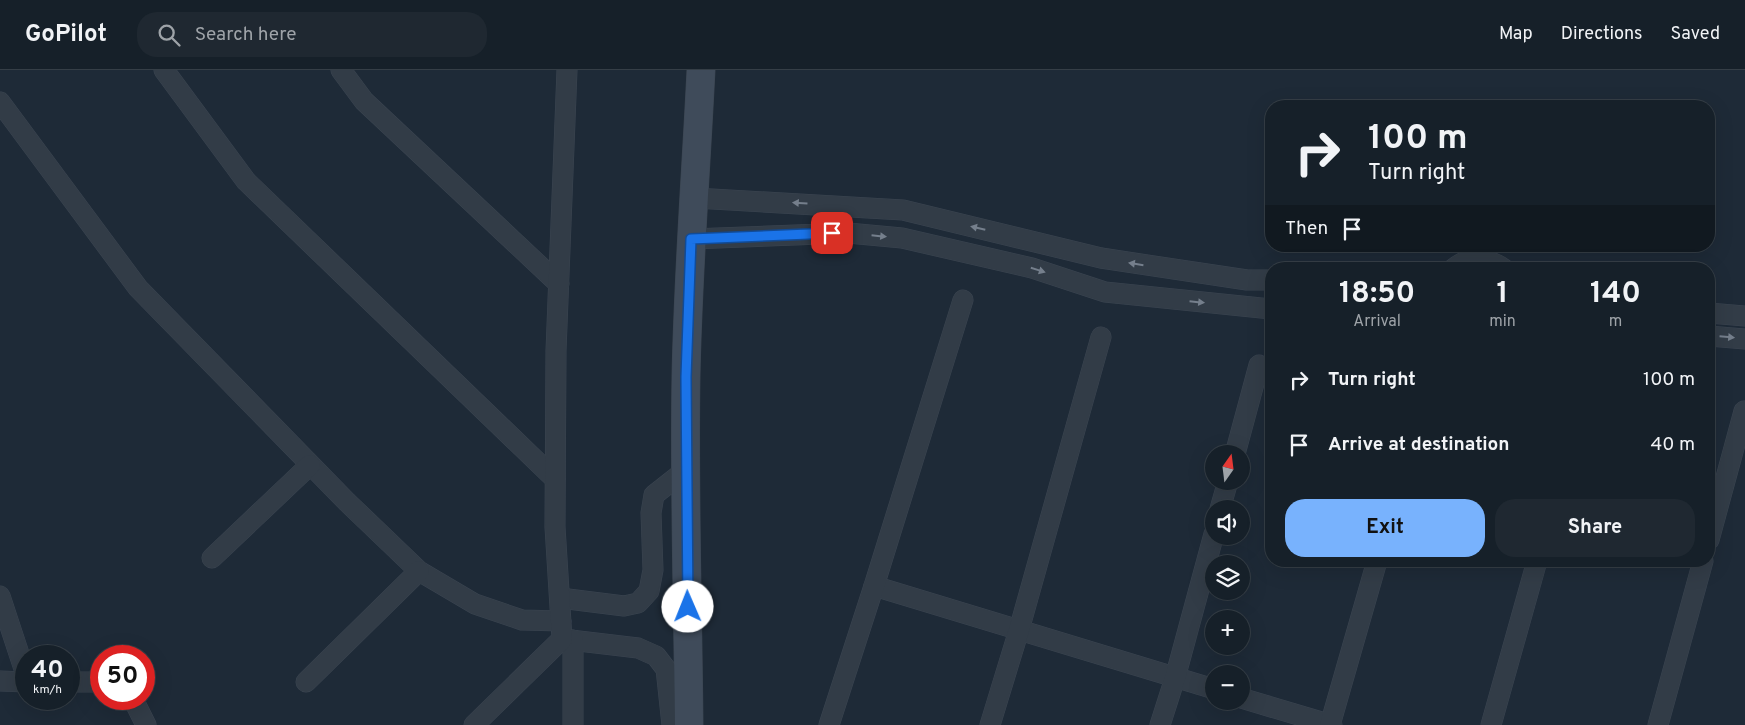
<!DOCTYPE html>
<html lang="en">
<head>
<meta charset="utf-8">
<style>
  :root { --surface:#162029; --page:#1f2831; --text:#f1f3f6; --muted:#9ea3a8; --line:#353e46; --accent:#78b2fd }
  body { margin:0; font-family:Overpass,sans-serif; background:var(--page); color:var(--text); height:100vh; display:flex; flex-direction:column; font-size:19px; white-space:nowrap }
  * { box-sizing:border-box; margin:0 }
  p { font-size:16px; color:var(--muted) }
  .icon { flex:none; width:28px; height:28px; fill:none; stroke:currentColor; stroke-width:2; stroke-linecap:round; stroke-linejoin:round }
  .map { position:relative; flex:1; overflow:hidden }
  .side { position:absolute; left:1265px; top:192px; width:450px; height:305px; display:flex; flex-direction:column; background:var(--surface); border-radius:20px; box-shadow:0 5px 20px #0002,0 0 0 1px var(--line) }
  .side>* { flex:none }
  .guide { position:absolute; left:1265px; top:30px; width:450px; height:152px; border-radius:20px; box-shadow:0 5px 20px #0002,0 0 0 1px var(--line); background:#162029; color:var(--text); overflow:hidden }
  .needle { width:32px; rotate:14deg }
  .fabs { position:absolute; left:1205px; top:375px; display:grid; gap:10px }
  .fabs a { display:grid; place-items:center; width:45px; height:45px; border-radius:50%; background:var(--surface); box-shadow:0 5px 20px #0002,0 0 0 1px var(--line); font-size:25px }
  .speed { position:absolute; left:15px; top:575px; display:flex; gap:10px; font-size:25px; font-weight:700; text-align:center }
  .speed>* { display:grid; place-content:center; width:65px; height:65px; border-radius:50%; background:var(--surface); box-shadow:0 5px 20px #0002,0 0 0 1px var(--line); line-height:1 }
  .speed small { font-size:12px; font-weight:400 }
  .speed .limit { border:8px solid #d22; background:#fff; color:#111 }
  .pin { position:absolute; display:grid; place-items:center; width:42px; height:42px; color:#fff; margin:-21px; border-radius:10px; box-shadow:0 2px 8px #0006 }
  .me { position:absolute; width:55px; margin:-28px; rotate:359deg; stroke-linejoin:round; filter:drop-shadow(0 0 4px #0008) }
  .turn { display:flex; align-items:center; gap:18px; height:105px; padding:0 20px; font-size:22px }
  .turn .icon { width:65px; height:65px; stroke-width:2.5 }
  .turn b { display:block; font-size:35px; line-height:42px }
  .then { display:flex; align-items:center; height:48px; padding:0 20px; background:#0003; gap:10px; font-size:19px }
  .eta { display:flex; justify-content:space-evenly; align-items:center; height:85px; text-align:center }
  .eta b { font-size:30px; font-weight:700; line-height:35px }
  .primary-button { display:flex; gap:10px; margin-top:auto; padding:10px 20px }
  .primary-button a { flex:1; height:58px; border-radius:20px; background:var(--accent); color:#111; font-size:20px; font-weight:700; line-height:58px; text-align:center }
  .primary-button a+a { background:var(--page); color:var(--text) }
  ul { padding:0; list-style:none }
  li { display:flex; align-items:center; gap:15px; height:65px; padding:0 20px }
  li div { flex:1 }
  li b { display:block; font-size:19px }
  li em { font-style:normal }
  header { display:flex; align-items:center; gap:30px; box-sizing:border-box; height:70px; padding:0 25px; background:var(--surface); border-bottom:1px solid var(--line) }
  header strong { font-size:24px }
  nav { display:flex; gap:28px; margin-inline-start:auto; font-size:18px }
  .search { width:350px; height:45px; background:var(--page); display:flex; align-items:center; gap:12px; box-sizing:border-box; padding:0 18px; border-radius:20px; color:var(--muted); font-size:19px }
  .map>svg:first-child { display:block }
</style>
</head>
<body>
<header>
<strong>GoPilot</strong>
<div class="search"><svg class="icon" aria-label="search" viewBox="0 0 24 24"><circle cx="10" cy="10" r="6"/><path d="M15 15l6 6"/></svg>Search here</div>
<nav><a>Map</a><a>Directions</a><a>Saved</a></nav>
</header>
<div class="map">
<svg width="1745" height="655" viewBox="0 0 1745 655">
  <rect width="100%" height="100%" fill="#1e2a37"/>
  <g fill="none" stroke-linecap="round" stroke-linejoin="round">
    <!-- minor casing -->
    <g stroke="#3b4551" stroke-width="21">
      <g id="minor">
        <path d="M 164,0 L 246,111 L 555,409"/>
        <path d="M 341,0 L 364,31 L 559,214"/>
        <path d="M 0,32 L 138,218 L 347,432 L 419,501 L 475,534 L 522,550 L 561,551"/>
        <path d="M 695,128 L 903,140 L 1101,188 L 1247,210 L 1271,210"/>
        <path d="M 691,169 L 848,163 L 902,168 L 1032,198 L 1105,222 L 1271,239"/>
        <path d="M 1453,199 C 1468,186 1488,187 1504,199"/>
        <path d="M 1709,243 L 1745,246"/>
        <path d="M 1709,266 L 1745,269"/>
        <path d="M 1235,384 L 1259,295"/>
        <path d="M 1220,439 L 1228,411"/>
        <path d="M 1709,470 L 1744,341"/>
        <path d="M 212,488 L 310,395"/>
        <path d="M 874,516 L 1214,619"/>
        <path d="M 0,526 L 26,605"/>
        <path d="M 560,528 L 624,536 L 638,533 L 649,521 L 653,500 L 651,443 L 654,425 L 687,399"/>
        <path d="M 562,569 L 638,578 L 656,586 L 666,599 L 672,655"/>
        <path d="M 573,570 L 573,655"/>
        <path d="M 0,611 L 26,612"/>
        <path d="M 69,612 L 101,612"/>
        <path d="M 306,612 L 419,501"/>
        <path d="M 1241,628 L 1332,655"/>
        <path d="M 133,629 L 146,655"/>
        <path d="M 474,655 L 562,569 L 555,457 L 556,281 L 567,0"/>
        <path d="M 829,655 L 874,516 L 963,230"/>
        <path d="M 990,655 L 1019,560 L 1101,267"/>
        <path d="M 1160,655 L 1175,608 L 1214,464"/>
        <path d="M 1330,655 L 1377,491"/>
        <path d="M 1491,655 L 1537,491"/>
        <path d="M 1658,655 L 1703,491"/>
      </g>
    </g>
    <!-- secondary casing -->
    <g stroke="#3b4551" stroke-width="29">
      <path id="secondary" d="M 689,655 C 688,539 684,423 686,306 C 688,204 696,102 701,0"/>
    </g>
    <!-- minor -->
    <use href="#minor" stroke="#323c47" stroke-width="20"/>
    <!-- secondary -->
    <use href="#secondary" stroke="#3f4b5a" stroke-width="28"/>
  </g>
  <!-- one-way arrows -->
  <defs><path id="oneway-solid" d="M-6-.8H1V-3.2L6.5 0L1 3.2V.8H-6Z" transform="scale(1.25)"/></defs>
  <g fill="#757f8c">
    <use href="#oneway-solid" transform="translate(800 133) rotate(-176)"/>
    <use href="#oneway-solid" transform="translate(978 158) rotate(-167)"/>
    <use href="#oneway-solid" transform="translate(879 166) rotate(6)"/>
    <use href="#oneway-solid" transform="translate(1136 194) rotate(-171)"/>
    <use href="#oneway-solid" transform="translate(1038 200) rotate(17)"/>
    <use href="#oneway-solid" transform="translate(1197 232) rotate(6)"/>
    <use href="#oneway-solid" transform="translate(1727 267) rotate(5)"/>
  </g>
  <g fill="none" stroke-linecap="round" stroke-linejoin="round">
    <!-- route casing -->
    <g stroke="#114b97" stroke-width="12">
      <path id="route" d="M 688,537 L 686,307 L 691,169 L 832,163"/>
    </g>
    <!-- route -->
    <use href="#route" stroke="#1a73e8" stroke-width="9"/>
  </g>
</svg>
<div class="fabs">
<a><svg class="needle" viewBox="-14 -14 28 28"><path d="M0-13l5 13h-10z" fill="#e53935"/><path d="M0 13l5-13h-10z" fill="#9ea3a8"/></svg></a>
<a><svg class="icon" aria-label="sound" viewBox="0 0 24 24"><path d="M4 9h4l5-4v14l-5-4H4zM17 9q2 3 0 6"/></svg></a>
<a><svg class="icon" aria-label="layers" viewBox="0 0 24 24"><path d="M12 4l9 5-9 5-9-5zM3 14l9 5 9-5"/></svg></a>
<a>+</a>
<a>−</a>
</div>
<div class="speed"><div>40<small>km/h</small></div><div class="limit">50</div></div>
<div class="pin" style="left:832px;top:163px;background:#d93025"><svg class="icon" aria-label="arrive" viewBox="0 0 24 24"><path d="M6 21V4h12l-3 4 3 4H6"/></svg></div>
<svg class="me" style="left:688px;top:537px" viewBox="-20 -20 40 40"><circle r="19" fill="#fff"/><path d="M0-13L10 11 0 6-10 11z" fill="#1a73e8"/></svg>
<div class="guide">
<div class="turn"><svg class="icon" aria-label="right" viewBox="0 0 24 24"><path d="M7 20v-9h11M14 6l5 5-5 5"/></svg><div><b>100 m</b>Turn right</div></div>
<div class="then">Then<svg class="icon" aria-label="arrive" viewBox="0 0 24 24"><path d="M6 21V4h12l-3 4 3 4H6"/></svg></div>
</div>
<section class="side">
<div class="eta">
<div><b>18:50</b><p>Arrival</p></div>
<div><b>1</b><p>min</p></div>
<div><b>140</b><p>m</p></div>
</div>
<ul>
<li><svg class="icon" aria-label="right" viewBox="0 0 24 24"><path d="M7 20v-9h11M14 6l5 5-5 5"/></svg><div><b>Turn right</b></div><em>100 m</em></li>
<li><svg class="icon" aria-label="arrive" viewBox="0 0 24 24"><path d="M6 21V4h12l-3 4 3 4H6"/></svg><div><b>Arrive at destination</b></div><em>40 m</em></li>
</ul>
<div class="primary-button"><a>Exit</a><a>Share</a></div>
</section>
</div>
</body>
</html>
